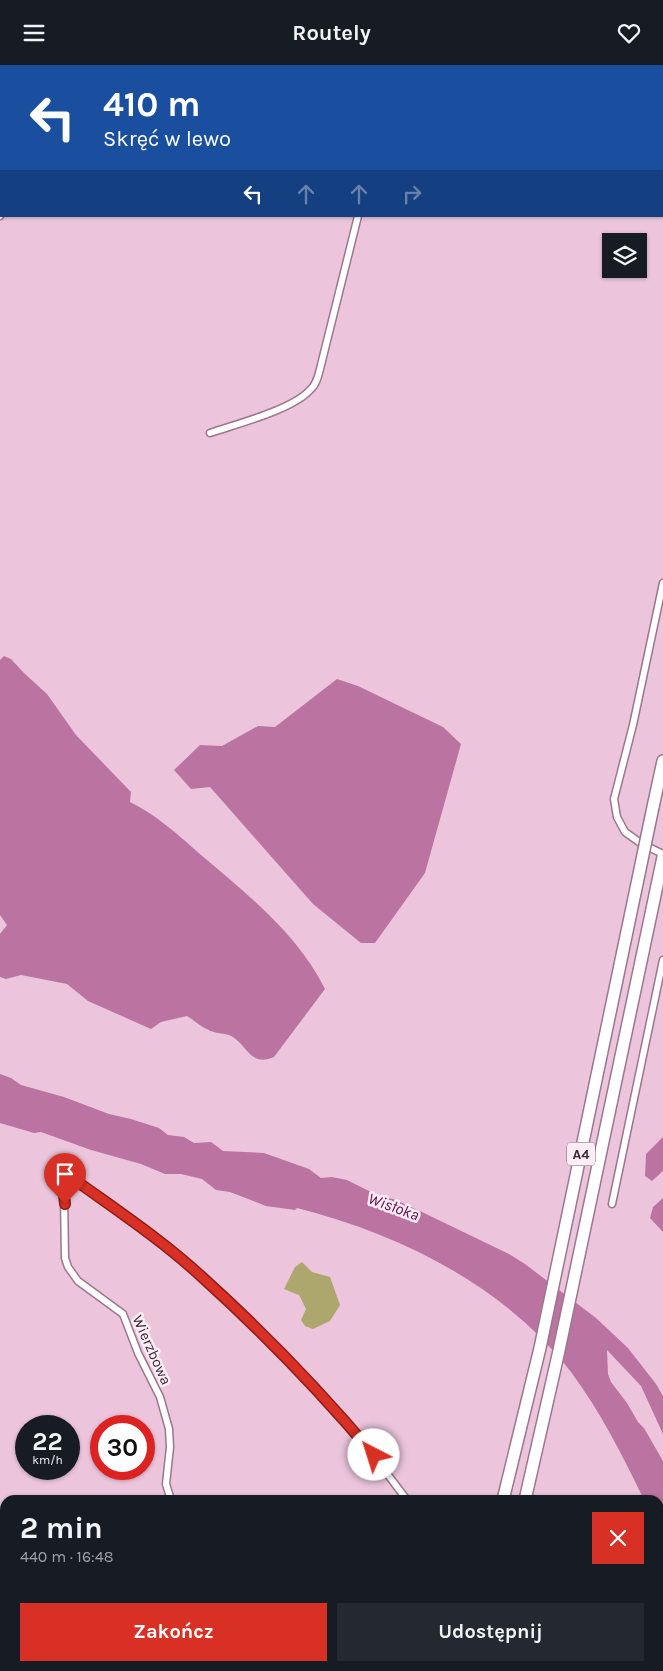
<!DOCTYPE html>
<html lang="pl">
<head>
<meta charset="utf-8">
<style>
  :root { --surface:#171b24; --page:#242831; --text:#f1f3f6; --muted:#9ea1a6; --accent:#d93025 }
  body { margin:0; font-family:Karla,sans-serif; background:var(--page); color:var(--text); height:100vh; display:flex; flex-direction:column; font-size:19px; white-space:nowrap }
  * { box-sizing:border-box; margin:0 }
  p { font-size:16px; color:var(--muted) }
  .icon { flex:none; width:28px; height:28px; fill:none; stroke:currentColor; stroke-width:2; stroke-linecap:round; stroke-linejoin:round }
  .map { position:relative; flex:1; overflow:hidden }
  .details { position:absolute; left:0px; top:1430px; width:664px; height:176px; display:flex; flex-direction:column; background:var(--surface); border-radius:15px 15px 0 0; box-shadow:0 1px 4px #0004 }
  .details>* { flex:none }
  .hud { position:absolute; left:0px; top:0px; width:664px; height:152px; box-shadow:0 1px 4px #0004; background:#1a4fa0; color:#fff; overflow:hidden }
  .controls { position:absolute; left:602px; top:168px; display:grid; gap:10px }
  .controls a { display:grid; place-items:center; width:45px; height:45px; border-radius:0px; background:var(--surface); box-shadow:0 1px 4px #0004; font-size:25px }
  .speed { position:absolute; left:15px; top:1350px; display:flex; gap:10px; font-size:25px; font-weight:700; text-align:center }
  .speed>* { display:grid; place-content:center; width:65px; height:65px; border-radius:50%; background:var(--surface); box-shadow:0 1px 4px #0004; line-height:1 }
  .speed small { font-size:12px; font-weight:400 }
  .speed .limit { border:8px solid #d22; background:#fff; color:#111 }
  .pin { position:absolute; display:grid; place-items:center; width:42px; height:42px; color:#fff; margin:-51px -21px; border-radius:50% 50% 50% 0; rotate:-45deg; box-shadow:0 0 5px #0007 }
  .pin .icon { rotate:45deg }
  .me { position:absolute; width:55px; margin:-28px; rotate:320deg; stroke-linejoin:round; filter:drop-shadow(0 0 4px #0008) }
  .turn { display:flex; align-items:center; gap:18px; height:105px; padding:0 20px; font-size:22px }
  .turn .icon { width:65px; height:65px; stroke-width:2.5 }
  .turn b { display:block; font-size:35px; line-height:42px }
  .lanes { display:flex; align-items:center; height:48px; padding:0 20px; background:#0003; justify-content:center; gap:25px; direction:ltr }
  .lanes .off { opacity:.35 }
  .round { display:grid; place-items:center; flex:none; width:52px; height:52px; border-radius:0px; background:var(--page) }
  .summary { display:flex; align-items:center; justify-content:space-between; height:85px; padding:0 20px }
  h1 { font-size:30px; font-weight:700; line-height:38px }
  .cta { display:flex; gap:10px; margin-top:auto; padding:10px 20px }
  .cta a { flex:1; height:58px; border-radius:0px; background:var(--accent); color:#fff; font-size:20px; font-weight:700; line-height:58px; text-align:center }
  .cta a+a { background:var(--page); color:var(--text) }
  header { display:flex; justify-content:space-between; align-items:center; height:65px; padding:0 20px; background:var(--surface); font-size:22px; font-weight:700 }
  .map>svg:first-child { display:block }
</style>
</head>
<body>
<header><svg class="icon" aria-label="menu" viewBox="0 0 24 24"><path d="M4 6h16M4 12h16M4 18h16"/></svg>Routely<svg class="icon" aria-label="heart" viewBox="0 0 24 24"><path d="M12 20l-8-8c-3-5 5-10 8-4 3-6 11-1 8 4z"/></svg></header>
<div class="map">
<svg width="663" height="1606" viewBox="0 0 663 1606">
  <rect width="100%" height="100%" fill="#ecc5dc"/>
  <!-- built -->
  <path fill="#e6b7d3" d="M 316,1601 L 374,1601 L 378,1606 L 310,1606 Z"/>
  <!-- green -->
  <path fill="#ada66d" d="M 302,1197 L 312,1207 L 330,1212 L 340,1240 L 330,1256 L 313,1264 L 305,1261 L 301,1255 L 306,1244 L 299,1230 L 284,1224 L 295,1202 Z"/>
  <!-- water -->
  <g fill="#bb74a1">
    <path d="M 4,591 L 11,594 L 24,608 L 47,629 L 76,670 L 131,727 L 130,737 C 157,750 178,770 201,790 C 247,829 298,869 325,924 L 274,992 C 251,1002 248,982 233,972 C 227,968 220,969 214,967 C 205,965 195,956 187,951 L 161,957 L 151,964 L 88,936 L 67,919 L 21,910 L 6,914 L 0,912 L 0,869 L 7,860 L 0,850 L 0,595 Z"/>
    <path d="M 337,614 L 358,621 L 443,662 L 461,679 L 425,808 L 375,878 L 361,878 L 313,839 L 210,722 L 191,724 L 174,705 L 200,680 L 222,681 L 258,661 L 275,662 Z"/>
    <path d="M 0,1009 L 11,1013 L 21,1020 L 64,1032 L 109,1049 L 131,1054 L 159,1063 L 168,1070 L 184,1072 L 194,1078 L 211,1077 L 223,1086 L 264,1088 L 309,1104 L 321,1113 L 332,1112 L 347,1115 L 381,1132 L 393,1134 L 422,1147 L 509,1189 L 525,1199 L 596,1253 L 628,1283 L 656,1319 L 663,1331 L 663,1369 L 641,1321 L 607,1285 L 608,1309 L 611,1317 L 627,1338 L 638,1357 L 644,1363 L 663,1396 L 663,1479 L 659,1469 L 659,1435 L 644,1435 C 623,1391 600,1346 571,1307 C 505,1221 400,1169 297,1143 L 295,1145 L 266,1141 L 230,1127 L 216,1125 L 202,1114 L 181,1109 L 165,1109 L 141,1099 L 91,1085 L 41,1067 L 34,1068 L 0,1058 Z"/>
    <path d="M 663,1072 L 663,1106 L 652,1116 L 645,1111 L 646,1089 Z"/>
    <path d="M 663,1133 L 663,1167 L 650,1153 L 653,1142 Z"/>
  </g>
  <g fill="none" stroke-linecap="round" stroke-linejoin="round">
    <!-- minor casing -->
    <g stroke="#9b778d" stroke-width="9">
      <g id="minor">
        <path d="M 326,0 L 327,1"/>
        <path d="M 176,1 L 179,0"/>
        <path d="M 0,102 L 1,101"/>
        <path d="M 0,135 L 1,138"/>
        <path d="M 0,151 L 1,149"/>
        <path d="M 210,368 C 236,359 292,345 310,325 C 316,320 318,312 320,304 L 358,151"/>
        <path d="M 663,518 L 633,660 L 614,734 L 617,752 L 625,767 L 642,779 L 663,789"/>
        <path d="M 612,1139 L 663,895"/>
        <path d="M 171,1435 L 166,1419 L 170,1382 L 169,1364 L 160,1332 L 138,1288 L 123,1249 L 78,1216 L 68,1202 L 65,1193 L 64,1130 L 75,1115 C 118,1145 162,1176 202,1211 C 277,1279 347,1354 407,1435"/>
        <path d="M 257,1601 L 264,1606"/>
        <path d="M 582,1601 L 588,1606"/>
        <path d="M 81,1606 L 88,1601"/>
      </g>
    </g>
    <!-- tertiary casing -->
    <g stroke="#9b778d" stroke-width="10">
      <g id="tertiary">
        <path d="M 0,1463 L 5,1467"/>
        <path d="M 77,1606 L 77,1601"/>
      </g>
    </g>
    <!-- motorway casing -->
    <g stroke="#9b778d" stroke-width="14">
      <g id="motorway">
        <path d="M 653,742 L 663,696"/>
        <path d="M 525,1435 L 558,1290 L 663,792"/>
        <path d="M 449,1606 L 451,1601"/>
        <path d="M 473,1606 L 474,1601"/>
      </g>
    </g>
    <!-- minor -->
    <use href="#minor" stroke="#fff" stroke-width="6"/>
    <!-- tertiary -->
    <use href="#tertiary" stroke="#fff" stroke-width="8"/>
    <!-- motorway -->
    <use href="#motorway" stroke="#fff" stroke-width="11"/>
    <!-- motorway-bridge casing -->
    <g stroke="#9b778d" stroke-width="14" stroke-linecap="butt">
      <path id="motorway-bridge" d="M 503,1435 L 540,1283 L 653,742"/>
    </g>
    <!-- motorway-bridge -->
    <use href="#motorway-bridge" stroke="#fff" stroke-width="11"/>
  </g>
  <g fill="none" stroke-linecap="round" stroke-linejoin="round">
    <!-- route casing -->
    <g stroke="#8d1f18" stroke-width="12">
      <path id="route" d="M 65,1139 L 64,1130 L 75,1115 C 118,1146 163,1176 202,1212 C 263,1267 321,1327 374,1390"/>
    </g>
    <!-- route -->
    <use href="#route" stroke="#d93025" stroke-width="9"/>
  </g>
  <g text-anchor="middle" stroke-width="5" stroke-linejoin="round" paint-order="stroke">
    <!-- shield labels -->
    <rect fill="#feedf7" stroke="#73636c" stroke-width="1" x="567" y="1077.5" width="28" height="23" rx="4"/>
    <g font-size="14" font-weight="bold" fill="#372831">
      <text x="581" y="1094">A4</text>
    </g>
    <!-- street labels -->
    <g font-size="15" fill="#372831" stroke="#feedf7">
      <text transform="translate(152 1285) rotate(66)" y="5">Wierzbowa</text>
    </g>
    <!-- water labels -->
    <g font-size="16" font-style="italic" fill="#630b4c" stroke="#feedf7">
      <text transform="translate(394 1141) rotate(20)" y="6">Wisłoka</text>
    </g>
  </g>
</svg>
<div class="controls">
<a><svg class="icon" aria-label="layers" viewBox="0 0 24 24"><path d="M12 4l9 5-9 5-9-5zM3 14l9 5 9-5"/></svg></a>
</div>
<div class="speed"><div>22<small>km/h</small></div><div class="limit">30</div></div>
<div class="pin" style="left:65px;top:1139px;background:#d93025"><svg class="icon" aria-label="arrive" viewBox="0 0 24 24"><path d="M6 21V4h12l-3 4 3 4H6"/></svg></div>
<svg class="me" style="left:374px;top:1390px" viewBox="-20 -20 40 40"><circle r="19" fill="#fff"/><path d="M0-13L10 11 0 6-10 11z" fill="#d93025"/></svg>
<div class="hud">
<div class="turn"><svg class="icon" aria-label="left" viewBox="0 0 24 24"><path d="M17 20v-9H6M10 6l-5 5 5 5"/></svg><div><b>410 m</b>Skręć w lewo</div></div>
<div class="lanes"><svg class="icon" aria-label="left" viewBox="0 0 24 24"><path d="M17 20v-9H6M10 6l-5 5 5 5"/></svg><svg class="icon off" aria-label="ahead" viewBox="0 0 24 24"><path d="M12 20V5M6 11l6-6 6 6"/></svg><svg class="icon off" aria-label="ahead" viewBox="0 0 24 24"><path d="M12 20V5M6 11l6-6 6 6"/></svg><svg class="icon off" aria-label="right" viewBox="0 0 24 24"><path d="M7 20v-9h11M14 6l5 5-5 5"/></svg></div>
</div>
<section class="details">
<div class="summary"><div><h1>2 min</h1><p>440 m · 16:48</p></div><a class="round" style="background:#d93025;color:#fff"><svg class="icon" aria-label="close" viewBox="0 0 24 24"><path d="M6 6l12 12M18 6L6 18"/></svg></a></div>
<div class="cta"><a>Zakończ</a><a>Udostępnij</a></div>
</section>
</div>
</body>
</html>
